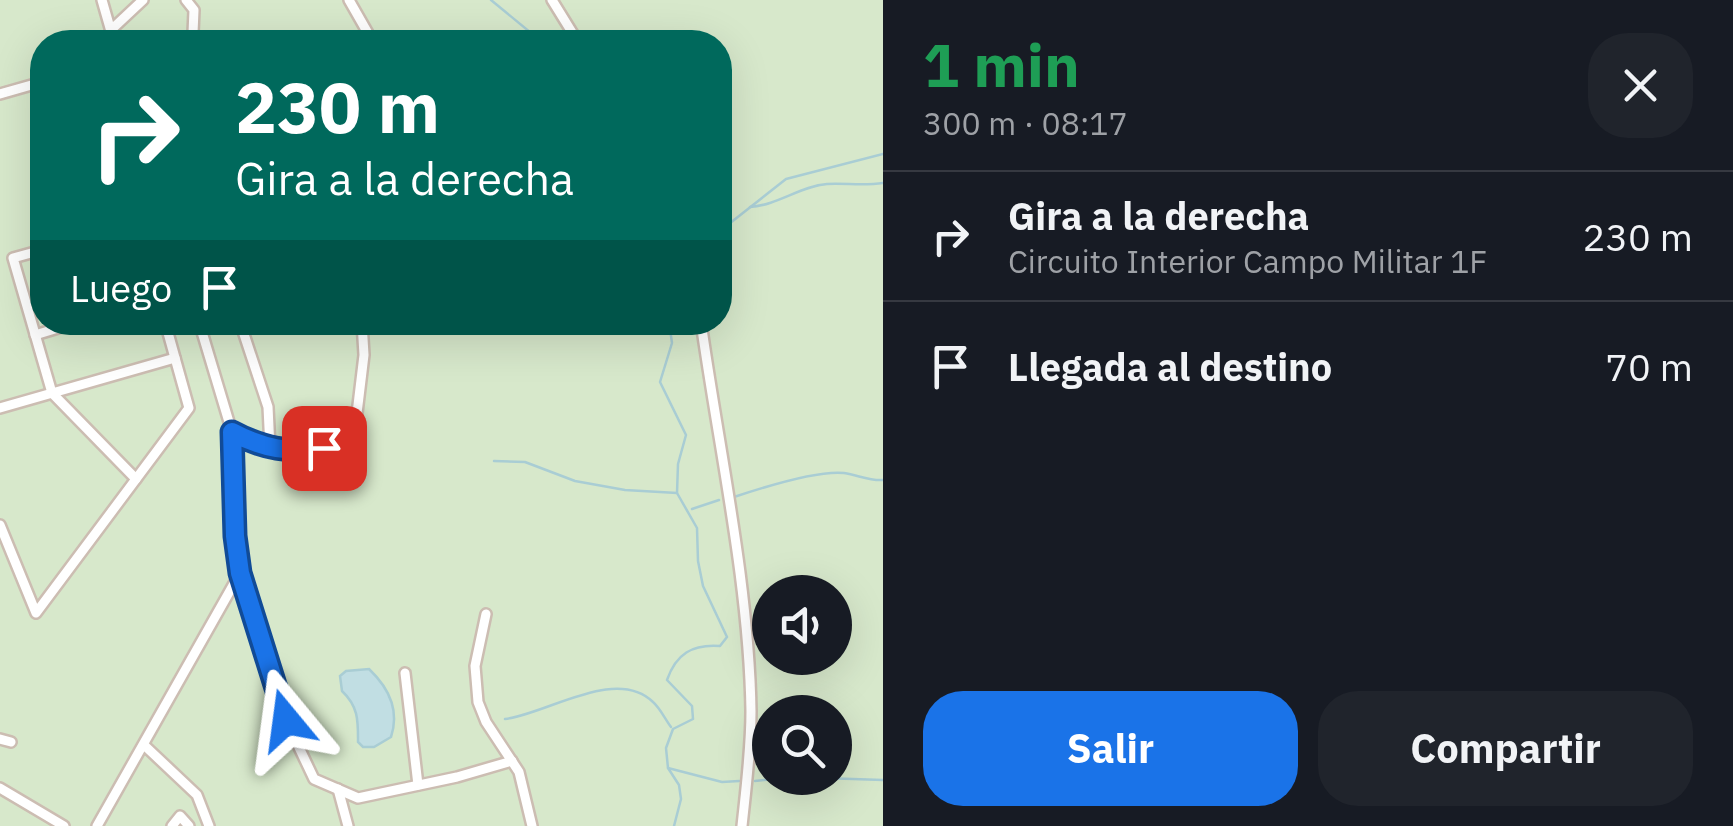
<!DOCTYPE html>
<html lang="es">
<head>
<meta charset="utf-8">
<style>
  :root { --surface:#171b24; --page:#20242c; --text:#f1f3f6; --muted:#9ea1a6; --line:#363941; --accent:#1a73e8 }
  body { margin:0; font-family:"IBM Plex Sans",sans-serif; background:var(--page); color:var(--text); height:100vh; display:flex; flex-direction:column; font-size:38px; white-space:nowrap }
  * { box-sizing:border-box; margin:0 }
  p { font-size:32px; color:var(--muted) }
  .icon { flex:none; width:55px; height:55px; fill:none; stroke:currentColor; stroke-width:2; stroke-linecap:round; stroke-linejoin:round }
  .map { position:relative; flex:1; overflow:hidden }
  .sheet { display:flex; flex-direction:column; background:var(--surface); width:850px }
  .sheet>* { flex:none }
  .hud { position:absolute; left:30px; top:30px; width:702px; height:305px; border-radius:40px; box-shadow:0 10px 40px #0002; background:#00695c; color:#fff; overflow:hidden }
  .tools { position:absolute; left:752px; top:575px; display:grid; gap:20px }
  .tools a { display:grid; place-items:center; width:100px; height:100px; border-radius:50%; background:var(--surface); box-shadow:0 10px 40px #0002; font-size:50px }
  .pin { position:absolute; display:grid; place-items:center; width:85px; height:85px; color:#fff; margin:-42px; border-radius:20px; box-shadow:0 5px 15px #0006 }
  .me { position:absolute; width:110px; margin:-55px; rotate:344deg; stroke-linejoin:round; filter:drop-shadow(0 0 8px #0008) }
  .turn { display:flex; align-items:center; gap:35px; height:210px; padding:0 40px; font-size:45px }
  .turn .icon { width:130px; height:130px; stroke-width:2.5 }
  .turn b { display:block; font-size:70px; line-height:85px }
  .then { display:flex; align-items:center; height:95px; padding:0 40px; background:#0003; gap:20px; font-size:38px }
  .round { display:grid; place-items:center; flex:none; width:105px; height:105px; border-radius:40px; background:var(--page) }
  .headline { display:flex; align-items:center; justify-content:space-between; height:170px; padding:0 40px }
  h1 { font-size:60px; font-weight:700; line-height:75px; color:#1e9e55 }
  .button { display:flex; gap:20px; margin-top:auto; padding:20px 40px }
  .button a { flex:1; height:115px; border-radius:40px; background:var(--accent); color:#fff; font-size:40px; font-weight:700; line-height:115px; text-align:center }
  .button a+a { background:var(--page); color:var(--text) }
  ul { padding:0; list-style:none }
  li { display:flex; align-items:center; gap:30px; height:130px; padding:0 40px; border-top:2px solid var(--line) }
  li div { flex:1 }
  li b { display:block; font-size:38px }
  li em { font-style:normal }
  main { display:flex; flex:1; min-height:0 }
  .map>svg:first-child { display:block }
</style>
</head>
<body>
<main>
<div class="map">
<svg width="883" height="826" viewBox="0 0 883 826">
  <rect width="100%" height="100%" fill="#fbf5ec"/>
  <!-- green -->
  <path fill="#d7e8cb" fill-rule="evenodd" d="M 0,0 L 883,0 L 883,826 L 0,826 ZM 42,42 L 720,42 L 720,322 L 42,322 ZM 770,592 L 835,592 L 835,658 L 770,658 ZM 770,712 L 835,712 L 835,778 L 770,778 Z"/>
  <!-- water -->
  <path fill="#c1dee3" stroke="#a9cdd4" stroke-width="2.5" d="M 369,669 C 389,688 400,710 391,737 L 374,747 L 363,747 L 358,742 C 358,722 359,707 342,691 L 340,676 L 346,671 Z"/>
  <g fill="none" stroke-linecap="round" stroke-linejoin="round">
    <!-- stream -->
    <g stroke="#a9cdd4" stroke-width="2.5">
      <path d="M 491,0 L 542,42"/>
      <path d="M 750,207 C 778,205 801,186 827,184 C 846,183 864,186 883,183"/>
      <path d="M 720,231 L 786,179 L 883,154"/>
      <path d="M 669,322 L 672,343 L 660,382 L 686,435 L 678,464 L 677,493 L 697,528 L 698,561 L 703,586 L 727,637 L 720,646 C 692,644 676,654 667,680 L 692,706 L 693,719 L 673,729 L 666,748 L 668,768 L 679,785 L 681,799 L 674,826"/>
      <path d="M 494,461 L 525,462 L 575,481 L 625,490 L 677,493"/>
      <path d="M 734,497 C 761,488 816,470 844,473 C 858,475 869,481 883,480"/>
      <path d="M 692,509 L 719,500"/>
      <path d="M 505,719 C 547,714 616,666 653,702 C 660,708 665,719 671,727"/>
      <path d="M 668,768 L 722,782 L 739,781"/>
      <path d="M 822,778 L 883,780"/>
      <path d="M 755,781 L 782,778"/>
    </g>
    <!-- minor casing -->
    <g stroke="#ccbdb2" stroke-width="14">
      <g id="minor">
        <path d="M 102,0 L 114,42"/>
        <path d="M 349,0 L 373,42"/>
        <path d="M 552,0 L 578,42"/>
        <path d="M 111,30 L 143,0"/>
        <path d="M 185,42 L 193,33 L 194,10 L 186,0"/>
        <path d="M 0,94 L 42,82"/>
        <path d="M 42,250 L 13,258 L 52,393 L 136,479"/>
        <path d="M 199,322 L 232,432 L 235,536 L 240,573 L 286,720 L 314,779 L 358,798 L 457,777 L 512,761"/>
        <path d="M 240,322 L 268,407 L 270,448"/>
        <path d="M 701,322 C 719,450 749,583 751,711 C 751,750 746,788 742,826"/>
        <path d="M 35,335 L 78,322"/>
        <path d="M 0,408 L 175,358"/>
        <path d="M 232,432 C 264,449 330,467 355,430 L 364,355 L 362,322"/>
        <path d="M 0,525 L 36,613 L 189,408 L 165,322"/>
        <path d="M 486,614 L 475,666 L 478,702 L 486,722 L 519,772 L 532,826"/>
        <path d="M 405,673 L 418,785"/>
        <path d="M 0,739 L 11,742"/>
        <path d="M 144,745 L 197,795 L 209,826"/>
        <path d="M 0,788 L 64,826"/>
        <path d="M 338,789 L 348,826"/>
        <path d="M 97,826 L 240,573"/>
        <path d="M 172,826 L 180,816 L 189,826"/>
      </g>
    </g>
    <!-- minor -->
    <use href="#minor" stroke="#fff" stroke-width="9"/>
  </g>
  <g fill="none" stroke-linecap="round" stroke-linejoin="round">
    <!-- route casing -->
    <g stroke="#114b97" stroke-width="25">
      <path id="route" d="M 286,720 L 240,573 L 235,536 L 232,432 C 264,449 289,453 324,448"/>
    </g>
    <!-- route -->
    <use href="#route" stroke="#1a73e8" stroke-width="18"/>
  </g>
</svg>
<div class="tools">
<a><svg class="icon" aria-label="sound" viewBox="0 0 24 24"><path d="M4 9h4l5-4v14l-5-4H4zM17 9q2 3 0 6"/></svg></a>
<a><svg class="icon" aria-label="search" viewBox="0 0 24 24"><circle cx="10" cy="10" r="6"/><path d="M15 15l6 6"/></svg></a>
</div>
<div class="pin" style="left:324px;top:448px;background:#d93025"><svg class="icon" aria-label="arrive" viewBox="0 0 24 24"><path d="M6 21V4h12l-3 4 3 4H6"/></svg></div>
<svg class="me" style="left:286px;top:720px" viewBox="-20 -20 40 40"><path d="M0-17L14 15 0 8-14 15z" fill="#1a73e8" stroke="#fff" stroke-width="4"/></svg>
<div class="hud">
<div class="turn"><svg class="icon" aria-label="right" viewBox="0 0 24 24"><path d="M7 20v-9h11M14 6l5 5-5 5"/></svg><div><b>230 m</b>Gira a la derecha</div></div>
<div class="then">Luego<svg class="icon" aria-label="arrive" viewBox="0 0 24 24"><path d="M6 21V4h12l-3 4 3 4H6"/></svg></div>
</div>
</div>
<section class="sheet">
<div class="headline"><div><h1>1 min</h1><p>300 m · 08:17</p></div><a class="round"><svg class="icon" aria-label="close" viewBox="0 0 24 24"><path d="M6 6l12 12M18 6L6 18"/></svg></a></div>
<ul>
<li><svg class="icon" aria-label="right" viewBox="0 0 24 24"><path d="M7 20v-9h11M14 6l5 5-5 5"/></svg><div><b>Gira a la derecha</b><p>Circuito Interior Campo Militar 1F</p></div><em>230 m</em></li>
<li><svg class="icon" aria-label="arrive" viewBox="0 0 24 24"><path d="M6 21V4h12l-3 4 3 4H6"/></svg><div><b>Llegada al destino</b></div><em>70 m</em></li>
</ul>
<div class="button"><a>Salir</a><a>Compartir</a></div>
</section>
</main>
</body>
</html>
